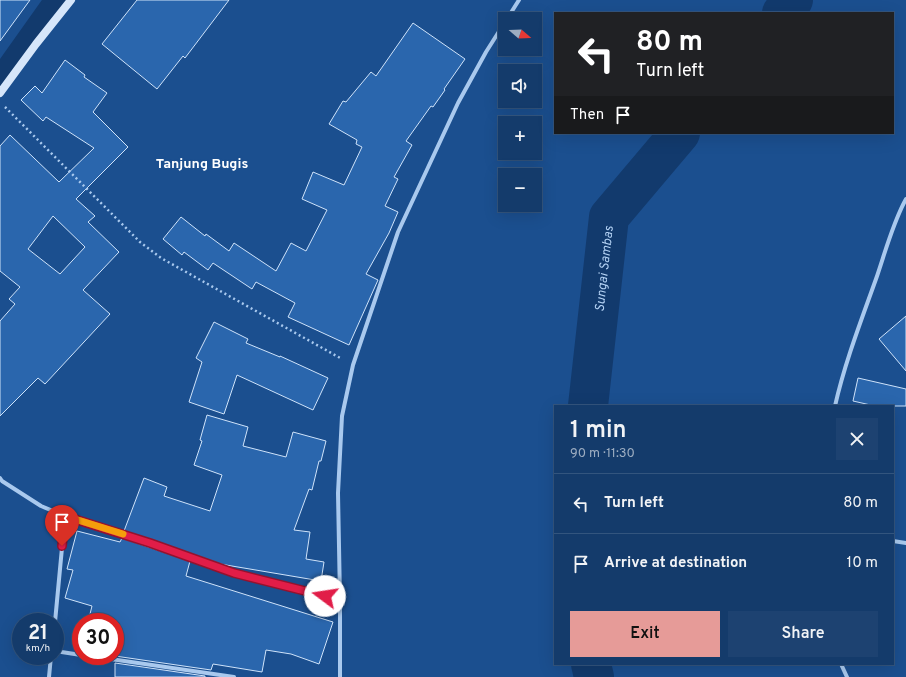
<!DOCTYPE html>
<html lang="en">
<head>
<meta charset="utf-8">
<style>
  :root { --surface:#143b6b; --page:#1d4271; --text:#f1f3f6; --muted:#9dadc1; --line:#33557e; --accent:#e69b98 }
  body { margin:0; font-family:Overpass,sans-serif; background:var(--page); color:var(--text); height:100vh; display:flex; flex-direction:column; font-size:15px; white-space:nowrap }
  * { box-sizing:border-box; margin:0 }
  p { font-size:13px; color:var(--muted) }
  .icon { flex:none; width:22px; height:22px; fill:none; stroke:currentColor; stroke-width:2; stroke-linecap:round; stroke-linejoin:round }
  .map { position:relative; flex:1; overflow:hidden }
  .details { position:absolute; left:554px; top:405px; width:340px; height:260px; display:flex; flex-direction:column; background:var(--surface); border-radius:0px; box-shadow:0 4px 16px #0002,0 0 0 1px var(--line) }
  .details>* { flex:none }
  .top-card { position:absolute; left:554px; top:12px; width:340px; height:122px; border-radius:0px; box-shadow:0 4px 16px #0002,0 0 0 1px var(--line); background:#202124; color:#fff; overflow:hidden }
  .needle { width:26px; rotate:109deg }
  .buttons { position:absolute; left:498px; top:12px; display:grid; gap:8px }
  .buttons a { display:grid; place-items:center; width:44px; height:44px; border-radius:0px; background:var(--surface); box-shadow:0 4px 16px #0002,0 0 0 1px var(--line); font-size:20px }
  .speed { position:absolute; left:12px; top:613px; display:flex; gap:8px; font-size:20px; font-weight:700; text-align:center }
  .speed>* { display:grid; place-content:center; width:52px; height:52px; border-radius:50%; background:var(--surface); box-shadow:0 4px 16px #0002,0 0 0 1px var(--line); line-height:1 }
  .speed small { font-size:10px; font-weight:400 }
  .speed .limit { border:6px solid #d22; background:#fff; color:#111 }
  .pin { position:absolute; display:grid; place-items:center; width:34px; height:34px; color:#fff; margin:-41px -17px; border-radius:50% 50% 50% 0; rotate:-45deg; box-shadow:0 0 4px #0007 }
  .pin .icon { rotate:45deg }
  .me { position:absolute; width:44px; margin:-22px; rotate:284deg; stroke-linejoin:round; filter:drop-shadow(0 0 3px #0008) }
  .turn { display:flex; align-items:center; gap:14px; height:84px; padding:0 16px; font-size:18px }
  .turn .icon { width:52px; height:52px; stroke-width:2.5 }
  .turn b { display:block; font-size:28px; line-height:34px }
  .then { display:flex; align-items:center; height:38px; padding:0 16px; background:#0003; gap:8px; font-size:15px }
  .round { display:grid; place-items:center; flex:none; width:42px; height:42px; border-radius:0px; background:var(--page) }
  .overview { display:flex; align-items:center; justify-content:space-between; height:68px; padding:0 16px }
  h1 { font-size:24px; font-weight:600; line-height:30px }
  .button { display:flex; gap:8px; margin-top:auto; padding:8px 16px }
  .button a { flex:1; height:46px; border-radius:0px; background:var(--accent); color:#111; font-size:16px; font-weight:600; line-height:46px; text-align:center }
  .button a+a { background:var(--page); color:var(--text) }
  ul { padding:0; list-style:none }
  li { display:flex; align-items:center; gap:12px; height:60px; padding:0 16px; border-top:1px solid var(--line) }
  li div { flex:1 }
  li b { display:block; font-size:15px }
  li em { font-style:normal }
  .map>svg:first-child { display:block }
</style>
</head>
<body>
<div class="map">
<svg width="906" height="677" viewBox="0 0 906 677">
  <rect width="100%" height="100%" fill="#1b4f8f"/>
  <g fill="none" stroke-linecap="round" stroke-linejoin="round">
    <!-- canal -->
    <path stroke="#123a6d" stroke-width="23" d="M 0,79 L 56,0"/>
    <!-- river -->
    <g stroke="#123a6d" stroke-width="40">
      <path d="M 782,13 L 793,0"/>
      <path id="s1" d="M 588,406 L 609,217 L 680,133"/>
      <path d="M 591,664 L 594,677"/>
    </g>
  </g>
  <!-- building -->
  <g fill="#2a66ad" stroke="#cfe3fa" fill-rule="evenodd">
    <path d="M 0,0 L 30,0 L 0,41 Z"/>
    <path d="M 137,0 L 229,0 L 185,58 L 183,56 L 157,89 L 102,44 Z"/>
    <path d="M 413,23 L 465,59 L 444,89 L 445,90 L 433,107 L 431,106 L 406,141 L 412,145 L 394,177 L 398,179 L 385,206 L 398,212 L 389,233 L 366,274 L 378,280 L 349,345 L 288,317 L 295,303 L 256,282 L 252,289 L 213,263 L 208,270 L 184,252 L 182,255 L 163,239 L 181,217 L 205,236 L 206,234 L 229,251 L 234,243 L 276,271 L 291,243 L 306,251 L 327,210 L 302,199 L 313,172 L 344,185 L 362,147 L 356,144 L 357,140 L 329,124 L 343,101 L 346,102 L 371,72 L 376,76 Z"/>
    <path d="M 65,60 L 85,75 L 84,77 L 107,93 L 93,112 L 128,147 L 76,199 L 95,216 L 88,222 L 119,252 L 83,290 L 110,314 L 45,384 L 38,378 L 0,416 L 0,321 L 15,304 L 9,299 L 20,287 L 0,271 L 0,146 L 10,135 L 59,182 L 94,148 L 46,117 L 43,121 L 21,100 L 35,86 L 42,93 ZM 53,216 L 85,247 L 60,274 L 28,249 Z"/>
    <path d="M 906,316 L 906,371 L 879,339 Z"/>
    <path d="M 214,322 L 248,339 L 246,343 L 280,357 L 280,356 L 328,378 L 313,410 L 237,375 L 224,414 L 189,402 L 202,362 L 196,358 Z"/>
    <path d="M 858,378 L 906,389 L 906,406 L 875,406 L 853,401 Z"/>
    <path d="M 207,415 L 248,427 L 243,446 L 286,457 L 293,432 L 326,441 L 321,461 L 319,461 L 312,490 L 309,489 L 294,530 L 310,532 L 306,559 L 324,562 L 321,581 L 220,564 L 151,540 L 124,531 L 144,478 L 167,487 L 164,496 L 210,511 L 222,475 L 194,465 L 202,441 L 200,440 Z"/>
    <path d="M 77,531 L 120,542 L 122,538 L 190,561 L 186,576 L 333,622 L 319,664 L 291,654 L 266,650 L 262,672 L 213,664 L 211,670 L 115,656 L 115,622 L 88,622 L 92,606 L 65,598 L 73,570 L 67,569 Z"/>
    <path d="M 115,663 L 205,676 L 205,677 L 115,677 Z"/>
  </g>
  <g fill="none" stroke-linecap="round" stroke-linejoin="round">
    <!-- path -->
    <path stroke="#a9c9ee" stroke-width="2.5" stroke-dasharray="2 3" stroke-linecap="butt" d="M 5,107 L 140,242 L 161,258 L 342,359"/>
    <!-- street -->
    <g stroke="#a9c9ee" stroke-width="4">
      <path d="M 507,19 L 519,0"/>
      <path d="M 835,406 C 845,362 861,321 876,279 C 885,253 893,222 906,199"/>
      <path d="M 0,478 L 2,481 L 41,506 L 65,516 L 150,543 L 234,573 L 340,599"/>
      <path d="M 893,541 L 906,543"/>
      <path d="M 55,622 L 65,516"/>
      <path d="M 55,651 L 81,655"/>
      <path d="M 90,656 L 234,677"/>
      <path d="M 841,664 L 847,677"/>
      <path d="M 49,677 L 51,656"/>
      <path d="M 340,677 L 340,599 L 338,493 L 342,416 L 353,365 L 398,232 L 458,103 L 486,52 L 505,22"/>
    </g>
    <!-- secondary -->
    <path stroke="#d6e6fa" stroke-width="8" d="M 0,93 L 36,44 L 71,0"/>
  </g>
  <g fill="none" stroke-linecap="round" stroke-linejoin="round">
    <!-- route casing -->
    <g stroke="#92132f" stroke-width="10">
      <path id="route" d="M 62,546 L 65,516 L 150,543 L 234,573 L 325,596"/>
    </g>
    <!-- route -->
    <use href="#route" stroke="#e11d48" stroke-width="7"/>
    <!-- slow -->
    <path stroke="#f59e0b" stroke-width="7" d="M 65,516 L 123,534"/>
  </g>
  <g text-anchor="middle" stroke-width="4" stroke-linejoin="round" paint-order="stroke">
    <!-- water labels -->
    <g font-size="13" font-style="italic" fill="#b5d3f5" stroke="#1b4f8f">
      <text dy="5" stroke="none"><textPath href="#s1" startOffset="138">Sungai Sambas</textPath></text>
    </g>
    <!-- quarter labels -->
    <g font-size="14" font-weight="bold" fill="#fff" stroke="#1b4f8f">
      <text x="202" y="168">Tanjung Bugis</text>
    </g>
  </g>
</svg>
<div class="buttons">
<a><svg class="needle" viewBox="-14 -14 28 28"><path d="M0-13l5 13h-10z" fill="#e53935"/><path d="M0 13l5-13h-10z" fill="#9dadc1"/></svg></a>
<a><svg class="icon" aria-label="sound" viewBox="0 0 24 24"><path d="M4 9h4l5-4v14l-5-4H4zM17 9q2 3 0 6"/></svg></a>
<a>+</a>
<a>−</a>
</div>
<div class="speed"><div>21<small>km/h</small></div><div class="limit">30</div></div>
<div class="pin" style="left:62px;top:546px;background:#d93025"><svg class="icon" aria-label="arrive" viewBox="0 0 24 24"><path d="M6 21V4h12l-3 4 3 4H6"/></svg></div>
<svg class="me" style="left:325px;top:596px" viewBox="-20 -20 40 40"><circle r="19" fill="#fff"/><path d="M0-13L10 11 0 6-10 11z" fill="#e11d48"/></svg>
<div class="top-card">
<div class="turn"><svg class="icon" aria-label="left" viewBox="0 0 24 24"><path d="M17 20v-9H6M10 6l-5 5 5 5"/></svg><div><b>80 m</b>Turn left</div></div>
<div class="then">Then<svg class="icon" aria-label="arrive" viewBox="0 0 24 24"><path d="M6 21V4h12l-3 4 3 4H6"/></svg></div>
</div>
<section class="details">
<div class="overview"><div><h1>1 min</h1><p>90 m · 11:30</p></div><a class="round"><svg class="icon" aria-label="close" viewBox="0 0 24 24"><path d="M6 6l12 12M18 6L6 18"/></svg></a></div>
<ul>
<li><svg class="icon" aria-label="left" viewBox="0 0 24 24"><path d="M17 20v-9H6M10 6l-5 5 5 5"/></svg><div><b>Turn left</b></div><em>80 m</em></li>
<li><svg class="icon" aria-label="arrive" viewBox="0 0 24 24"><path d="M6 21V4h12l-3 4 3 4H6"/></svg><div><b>Arrive at destination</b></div><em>10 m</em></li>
</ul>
<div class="button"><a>Exit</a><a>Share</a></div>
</section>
</div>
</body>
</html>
